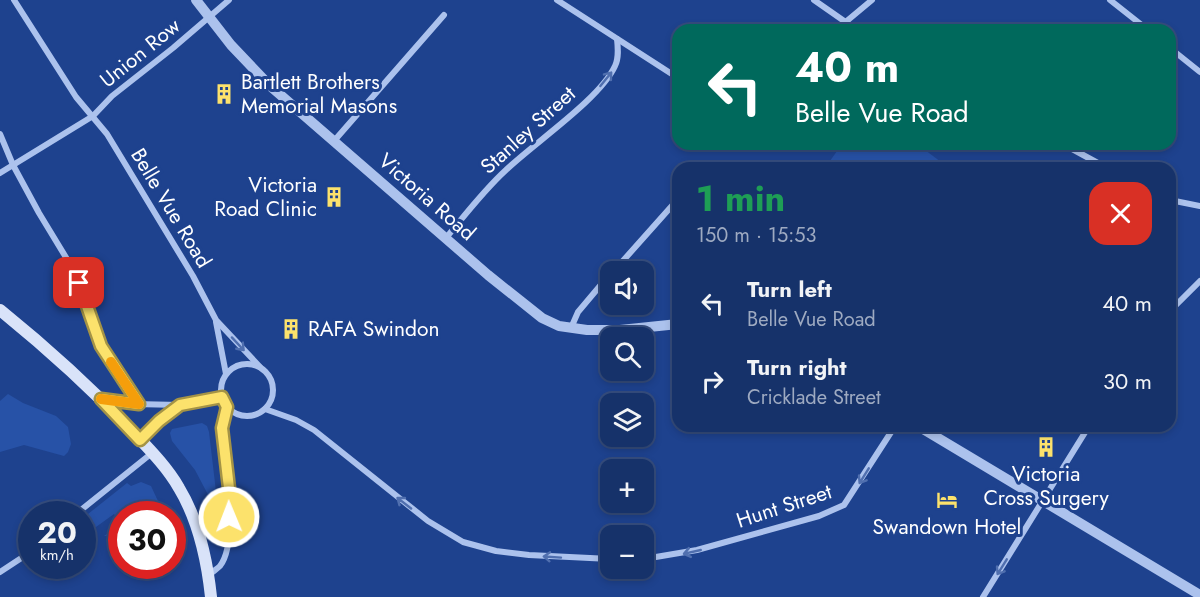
<!DOCTYPE html>
<html lang="en">
<head>
<meta charset="utf-8">
<style>
  :root { --surface:#16326a; --page:#1f3a70; --text:#f1f3f6; --muted:#9eaac1; --line:#354d7e }
  body { margin:0; font-family:Jost,sans-serif; background:var(--page); color:var(--text); height:100vh; display:flex; flex-direction:column; font-size:22px; white-space:nowrap }
  * { box-sizing:border-box; margin:0 }
  p { font-size:20px; color:var(--muted) }
  .icon { flex:none; width:33px; height:33px; fill:none; stroke:currentColor; stroke-width:2; stroke-linecap:round; stroke-linejoin:round }
  .map { position:relative; flex:1; overflow:hidden }
  .drawer { position:absolute; left:672px; top:162px; width:504px; height:270px; display:flex; flex-direction:column; background:var(--surface); border-radius:18px; box-shadow:0 3px 9px #0003,0 0 0 2px var(--line) }
  .drawer>* { flex:none }
  .top-card { position:absolute; left:672px; top:24px; width:504px; height:126px; border-radius:18px; box-shadow:0 3px 9px #0003,0 0 0 2px var(--line); background:#00695c; color:#fff; overflow:hidden }
  .tools { position:absolute; left:600px; top:261px; display:grid; gap:12px }
  .tools a { display:grid; place-items:center; width:54px; height:54px; border-radius:12px; background:var(--surface); box-shadow:0 3px 9px #0003,0 0 0 2px var(--line); font-size:30px }
  .speed { position:absolute; left:18px; top:501px; display:flex; gap:12px; font-size:30px; font-weight:700; text-align:center }
  .speed>* { display:grid; place-content:center; width:78px; height:78px; border-radius:50%; background:var(--surface); box-shadow:0 3px 9px #0003,0 0 0 2px var(--line); line-height:1 }
  .speed small { font-size:15px; font-weight:400 }
  .speed .limit { border:9px solid #d22; background:#fff; color:#111 }
  .pin { position:absolute; display:grid; place-items:center; width:51px; height:51px; color:#fff; margin:-26px; border-radius:12px; box-shadow:0 3px 9px #0006 }
  .me { position:absolute; width:66px; margin:-33px; rotate:359deg; stroke-linejoin:round; filter:drop-shadow(0 0 4px #0008) }
  .turn { display:flex; align-items:center; gap:21px; height:126px; padding:0 24px; font-size:27px }
  .turn .icon { width:78px; height:78px; stroke-width:2.5 }
  .turn b { display:block; font-size:42px; line-height:51px }
  .round { display:grid; place-items:center; flex:none; width:63px; height:63px; border-radius:18px; background:var(--page) }
  .headline { display:flex; align-items:center; justify-content:space-between; height:102px; padding:0 24px }
  h1 { font-size:36px; font-weight:700; line-height:45px; color:#1e9e55 }
  ul { padding:0; list-style:none }
  li { display:flex; align-items:center; gap:18px; height:78px; padding:0 24px }
  li div { flex:1 }
  li b { display:block; font-size:22px }
  li em { font-style:normal }
  .map>svg:first-child { display:block }
</style>
</head>
<body>
<div class="map">
<svg width="1200" height="597" viewBox="0 0 1200 597">
  <rect width="100%" height="100%" fill="#1e428e"/>
  <!-- green -->
  <g fill="#2752a7">
    <path d="M 842,144 L 917,144 L 949,168 L 825,168 Z"/>
    <path d="M 8,394 L 23,403 L 56,416 L 68,427 L 71,444 L 68,452 L 64,456 L 24,445 L 0,452 L 0,401 Z"/>
    <path d="M 202,423 L 207,426 L 209,432 L 217,500 L 214,506 L 195,470 L 172,441 L 170,433 L 172,429 Z"/>
    <path d="M 141,482 L 151,486 L 164,514 L 122,514 L 121,536 L 104,536 L 121,524 L 114,514 L 89,532 L 96,542 L 83,547 L 83,518 L 127,483 L 131,486 Z"/>
  </g>
  <g fill="none" stroke-linecap="round" stroke-linejoin="round">
    <!-- minor -->
    <g stroke="#acc2ed" stroke-width="6">
      <path d="M 14,0 L 76,97 L 107,134 L 193,276 L 216,320 L 260,367"/>
      <path d="M 557,0 L 678,78"/>
      <path d="M 814,0 L 857,30"/>
      <path d="M 1110,0 L 1148,30"/>
      <path d="M 836,30 L 872,0"/>
      <path d="M 1170,48 L 1200,72"/>
      <path d="M 0,134 L 13,165 L 39,213 L 73,269 L 101,346 L 139,404"/>
      <path d="M 334,141 L 444,15"/>
      <path d="M 1063,144 L 1107,168"/>
      <path d="M 0,173 L 93,116 L 112,96 L 173,48 L 229,0"/>
      <path d="M 1170,200 L 1200,206"/>
      <path d="M 446,238 C 465,215 484,190 506,170 C 534,143 600,99 615,66 C 619,58 618,48 617,39"/>
      <path d="M 613,272 L 678,199"/>
      <path d="M 1170,311 L 1200,281"/>
      <path d="M 216,322 L 226,374"/>
      <path d="M 571,328 L 578,312 L 610,274"/>
      <circle cx="247" cy="390" r="26"/>
      <path d="M 104,399 L 134,404 L 180,405 L 222,397"/>
      <path d="M 265,409 L 296,420 L 314,430 L 428,521 L 463,542 L 496,551 L 529,555 L 610,559"/>
      <path d="M 140,440 L 159,421 L 179,405"/>
      <path d="M 76,514 L 152,453"/>
      <path d="M 644,559 L 697,550 L 819,516 L 844,505 L 895,426"/>
      <path d="M 0,572 L 32,551"/>
      <path d="M 209,575 C 212,572 217,569 220,566 C 240,540 223,461 222,429 C 222,422 225,414 227,407"/>
      <path d="M 983,597 L 1089,426"/>
    </g>
    <!-- tertiary -->
    <g stroke="#acc2ed" stroke-width="10">
      <path d="M 196,0 L 231,45 L 269,85 L 488,275 L 542,318 L 559,326 L 587,330 L 620,330 L 678,324"/>
      <path d="M 918,426 L 1200,595"/>
    </g>
    <!-- secondary -->
    <path stroke="#d9e3f9" stroke-width="12" d="M 0,310 C 47,348 91,388 132,431 C 149,449 167,467 179,488 C 199,521 207,559 211,597"/>
  </g>
  <!-- one-way arrows -->
  <defs><path id="oneway-shaft" d="M-6 0H5M1.5-3L5.5 0L1.5 3" fill="none" stroke-width="1.6" stroke-linecap="round" stroke-linejoin="round" transform="scale(1.5)"/></defs>
  <g stroke="#506faf">
    <use href="#oneway-shaft" transform="translate(606 79) rotate(-51)"/>
    <use href="#oneway-shaft" transform="translate(238 344) rotate(47)"/>
    <use href="#oneway-shaft" transform="translate(864 476) rotate(122)"/>
    <use href="#oneway-shaft" transform="translate(404 503) rotate(-142)"/>
    <use href="#oneway-shaft" transform="translate(692 552) rotate(167)"/>
    <use href="#oneway-shaft" transform="translate(552 557) rotate(-176)"/>
    <use href="#oneway-shaft" transform="translate(1002 567) rotate(122)"/>
  </g>
  <g fill="none" stroke-linecap="round" stroke-linejoin="round">
    <!-- route casing -->
    <g stroke="#a49346" stroke-width="15">
      <path id="route" d="M 79,283 L 101,346 L 139,404 L 101,399 L 140,440 L 159,421 L 180,405 L 222,397 L 227,407 L 222,428 L 229,488 L 229,517"/>
    </g>
    <!-- route -->
    <use href="#route" stroke="#fce26c" stroke-width="10"/>
    <!-- slow -->
    <path stroke="#f59e0b" stroke-width="10" d="M 101,399 L 139,404 L 111,362"/>
  </g>
  <!-- icons -->
  <defs>
    <g id="building-bare" transform="scale(1.62)"><path d="M-4-6H4V6H1V3H-1V6H-4ZM-2.5-4.3h1.7v1.8h-1.7ZM.8-4.3h1.7v1.8H.8ZM-2.5-1h1.7V.8h-1.7ZM.8-1h1.7V.8H.8Z" fill="#fce26c" stroke="#1e428e" stroke-width="2.5" paint-order="stroke"/></g>
    <g id="hotel-bare" transform="scale(1.62)"><path d="M-6-4.5h1.5V1H6V5H4.5V3h-9V5H-6ZM-4 0a1.8 1.8 0 1 1 3.6 0ZM.5 0V-2.5h3Q6-2.5 6 0Z" fill="#fce26c" stroke="#1e428e" stroke-width="2.5" paint-order="stroke"/></g>
  </defs>
  <g fill-rule="evenodd">
    <use href="#building-bare" x="224" y="94"/>
    <use href="#building-bare" x="334" y="197"/>
    <use href="#building-bare" x="291" y="329"/>
    <use href="#building-bare" x="1046" y="447"/>
    <use href="#hotel-bare" x="947" y="500"/>
  </g>
  <g text-anchor="middle" stroke-width="6" stroke-linejoin="round" paint-order="stroke">
    <!-- street labels -->
    <g font-size="21" fill="#fff" stroke="#1e428e">
      <text transform="translate(140 53) rotate(-39)" y="7">Union Row</text>
      <text transform="translate(528 130) rotate(-42)" y="7">Stanley Street</text>
      <text transform="translate(427 197) rotate(41)" y="7">Victoria Road</text>
      <text transform="translate(171 208) rotate(59)" y="7">Belle Vue Road</text>
      <text transform="translate(784 506) rotate(-18)" y="7">Hunt Street</text>
    </g>
    <!-- poi labels -->
    <g font-size="21" fill="#fff" stroke="#1e428e" text-anchor="start">
      <text x="241" y="89">Bartlett Brothers<tspan x="241" dy="24">Memorial Masons</tspan></text>
      <text x="317" y="192" text-anchor="end">Victoria<tspan x="317" dy="24">Road Clinic</tspan></text>
      <text x="308" y="336">RAFA Swindon</text>
      <text x="1046" y="481" text-anchor="middle">Victoria<tspan x="1046" dy="24">Cross Surgery</tspan></text>
      <text x="947" y="534" text-anchor="middle">Swandown Hotel</text>
    </g>
  </g>
</svg>
<div class="tools">
<a><svg class="icon" aria-label="sound" viewBox="0 0 24 24"><path d="M4 9h4l5-4v14l-5-4H4zM17 9q2 3 0 6"/></svg></a>
<a><svg class="icon" aria-label="search" viewBox="0 0 24 24"><circle cx="10" cy="10" r="6"/><path d="M15 15l6 6"/></svg></a>
<a><svg class="icon" aria-label="layers" viewBox="0 0 24 24"><path d="M12 4l9 5-9 5-9-5zM3 14l9 5 9-5"/></svg></a>
<a>+</a>
<a>−</a>
</div>
<div class="speed"><div>20<small>km/h</small></div><div class="limit">30</div></div>
<div class="pin" style="left:79px;top:283px;background:#d93025"><svg class="icon" aria-label="arrive" viewBox="0 0 24 24"><path d="M6 21V4h12l-3 4 3 4H6"/></svg></div>
<svg class="me" style="left:229px;top:517px" viewBox="-20 -20 40 40"><circle r="17" fill="#fce26c" stroke="#fff" stroke-width="3"/><path d="M0-11L8 9 0 5-8 9z" fill="#fff"/></svg>
<div class="top-card">
<div class="turn"><svg class="icon" aria-label="left" viewBox="0 0 24 24"><path d="M17 20v-9H6M10 6l-5 5 5 5"/></svg><div><b>40 m</b>Belle Vue Road</div></div>
</div>
<section class="drawer">
<div class="headline"><div><h1>1 min</h1><p>150 m · 15:53</p></div><a class="round" style="background:#d93025;color:#fff"><svg class="icon" aria-label="close" viewBox="0 0 24 24"><path d="M6 6l12 12M18 6L6 18"/></svg></a></div>
<ul>
<li><svg class="icon" aria-label="left" viewBox="0 0 24 24"><path d="M17 20v-9H6M10 6l-5 5 5 5"/></svg><div><b>Turn left</b><p>Belle Vue Road</p></div><em>40 m</em></li>
<li><svg class="icon" aria-label="right" viewBox="0 0 24 24"><path d="M7 20v-9h11M14 6l5 5-5 5"/></svg><div><b>Turn right</b><p>Cricklade Street</p></div><em>30 m</em></li>
</ul>
</section>
</div>
</body>
</html>
